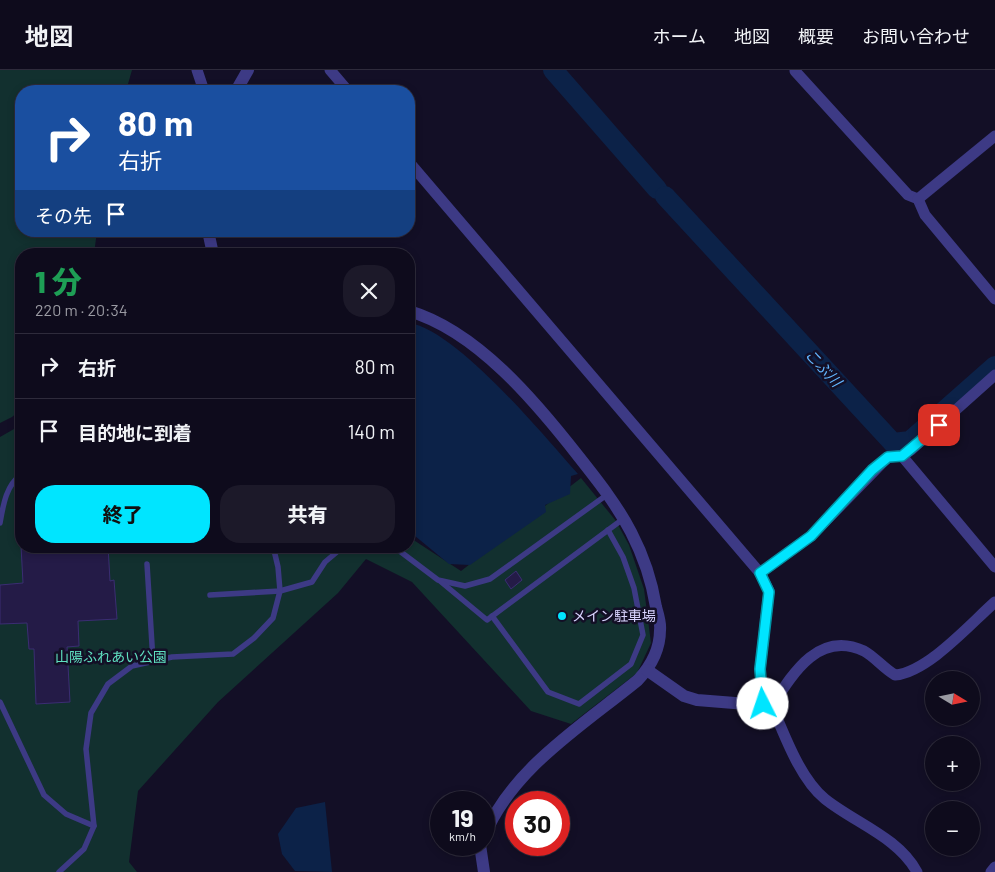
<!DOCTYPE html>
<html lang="ja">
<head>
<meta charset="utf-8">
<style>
  :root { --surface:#0e0b1c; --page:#1c1929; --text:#f1f3f6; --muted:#9b9ba3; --line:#2e2b3b; --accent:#00e5ff }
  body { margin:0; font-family:Barlow,"Noto Sans JP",sans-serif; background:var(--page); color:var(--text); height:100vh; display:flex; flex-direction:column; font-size:19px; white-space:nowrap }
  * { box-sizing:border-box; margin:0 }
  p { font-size:16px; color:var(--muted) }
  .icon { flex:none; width:28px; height:28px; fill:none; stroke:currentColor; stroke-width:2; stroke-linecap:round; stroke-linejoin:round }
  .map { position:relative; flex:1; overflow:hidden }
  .details { position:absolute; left:15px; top:178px; width:400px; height:305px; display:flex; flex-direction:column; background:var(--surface); border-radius:20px; box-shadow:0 2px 8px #0003,0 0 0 1px var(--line) }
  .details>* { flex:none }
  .banner { position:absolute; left:15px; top:15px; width:400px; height:152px; border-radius:20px; box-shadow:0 2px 8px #0003,0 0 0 1px var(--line); background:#1a4fa0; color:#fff; overflow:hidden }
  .needle { width:32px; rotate:100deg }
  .tools { position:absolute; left:925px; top:601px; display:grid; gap:10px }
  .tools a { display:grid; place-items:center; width:55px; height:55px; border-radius:50%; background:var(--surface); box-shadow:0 2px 8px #0003,0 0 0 1px var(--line); font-size:25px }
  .speed { position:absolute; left:430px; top:721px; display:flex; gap:10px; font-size:25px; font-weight:700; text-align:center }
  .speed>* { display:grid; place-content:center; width:65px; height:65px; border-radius:50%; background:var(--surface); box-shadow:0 2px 8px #0003,0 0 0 1px var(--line); line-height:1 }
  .speed small { font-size:12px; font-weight:400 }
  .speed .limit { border:8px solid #d22; background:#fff; color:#111 }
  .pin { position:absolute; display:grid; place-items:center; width:42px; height:42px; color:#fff; margin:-21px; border-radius:10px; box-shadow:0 2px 8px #0006 }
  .me { position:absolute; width:55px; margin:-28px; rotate:356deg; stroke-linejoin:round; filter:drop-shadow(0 0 4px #0008) }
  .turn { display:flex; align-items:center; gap:18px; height:105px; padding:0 20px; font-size:22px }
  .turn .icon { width:65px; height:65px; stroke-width:2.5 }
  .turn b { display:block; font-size:35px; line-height:42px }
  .then { display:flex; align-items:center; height:48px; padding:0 20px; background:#0003; gap:10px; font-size:19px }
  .round { display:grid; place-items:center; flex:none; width:52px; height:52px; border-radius:20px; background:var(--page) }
  .head { display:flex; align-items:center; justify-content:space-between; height:85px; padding:0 20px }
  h1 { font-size:30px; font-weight:800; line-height:38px; color:#1e9e55 }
  .action { display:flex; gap:10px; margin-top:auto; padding:10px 20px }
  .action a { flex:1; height:58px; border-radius:20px; background:var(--accent); color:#111; font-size:20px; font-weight:800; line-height:58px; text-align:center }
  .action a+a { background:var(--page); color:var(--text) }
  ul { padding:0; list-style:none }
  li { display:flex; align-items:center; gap:15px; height:65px; padding:0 20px; border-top:1px solid var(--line) }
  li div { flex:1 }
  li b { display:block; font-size:19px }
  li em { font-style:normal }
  header { display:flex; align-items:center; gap:30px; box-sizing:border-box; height:70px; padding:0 25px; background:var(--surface); border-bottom:1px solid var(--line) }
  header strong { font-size:24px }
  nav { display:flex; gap:28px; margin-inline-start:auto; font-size:18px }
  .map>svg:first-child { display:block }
</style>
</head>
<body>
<header>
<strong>地図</strong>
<nav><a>ホーム</a><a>地図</a><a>概要</a><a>お問い合わせ</a></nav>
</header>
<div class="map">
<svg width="995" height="802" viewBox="0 0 995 802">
  <rect width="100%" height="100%" fill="#130f26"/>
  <!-- green -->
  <g fill="#12302f">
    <path d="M 0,0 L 132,0 L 126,21 L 21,21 L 21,161 L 97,161 L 94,184 L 21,184 L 21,339 L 12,347 L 0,353 Z"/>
    <path d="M 21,355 L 21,476 L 409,476 L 409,467 L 461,501 L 581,408 L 616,451 L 629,475 L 644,519 L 651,573 L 637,603 L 571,654 L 531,641 L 412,512 L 366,489 L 338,523 L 218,632 L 138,721 L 129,792 L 137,802 L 0,802 L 0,367 Z"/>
  </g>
  <!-- water -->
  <g fill="#0c2248">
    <path d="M 409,253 C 457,260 544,366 578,404 L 571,406 L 570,424 L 545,435 L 546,442 L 470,495 L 449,494 L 409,461 Z"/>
    <path d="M 325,732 L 332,802 L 295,801 L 282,784 L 278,764 L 296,738 Z"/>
  </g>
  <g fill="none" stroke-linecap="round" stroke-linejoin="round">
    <!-- river -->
    <g stroke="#0c2248" stroke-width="20">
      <path d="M 553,0 L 657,119"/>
      <path d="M 665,126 L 893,373 L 910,371 L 995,296"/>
    </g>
  </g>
  <!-- building -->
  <g fill="#241b47" stroke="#3b2d73">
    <path d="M 21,476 L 108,476 L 110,511 L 114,510 L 117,549 L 78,551 L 79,576 L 67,577 L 70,632 L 36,634 L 34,579 L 29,579 L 27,553 L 0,554 L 0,515 L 23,513 Z"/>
    <path d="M 516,501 L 522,510 L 511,519 L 505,510 Z"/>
  </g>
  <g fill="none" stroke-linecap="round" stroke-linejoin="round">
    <!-- service -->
    <g stroke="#3d3a85" stroke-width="5.5">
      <path d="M 0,453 C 3,436 6,415 21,405"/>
      <path d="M 393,476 L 438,510 L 465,516 L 490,509 L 608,424"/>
      <path d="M 147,494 L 153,591"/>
      <path d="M 440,511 L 487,550 L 623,449"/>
      <path d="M 210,525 L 280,521 L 312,512 L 325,492 L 344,476"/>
      <path d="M 492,546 L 548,622 L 579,634 L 631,594 L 643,565 L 634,518 L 623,487 L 608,460"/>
      <path d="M 0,632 L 44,725 L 66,744 L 94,756"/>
      <path d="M 59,802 L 84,779 L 94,756 L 86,679 L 91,643 L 108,614 L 132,596 L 172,587 L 233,584 L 254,568 L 273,548 L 280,521 L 278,497 L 273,476"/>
    </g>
    <!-- minor -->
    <g stroke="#3d3a85" stroke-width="11">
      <path d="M 197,0 L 204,21"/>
      <path d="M 330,0 L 348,21"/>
      <path d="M 795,1 L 908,125 L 918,129 L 925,145 L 995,229"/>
      <path d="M 409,92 L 760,503 L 769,521 L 760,599 L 763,634"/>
      <path d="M 918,129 L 995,66"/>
      <path d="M 902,386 L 995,497"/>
      <path d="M 760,503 L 811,466 L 888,387 L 902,386 L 911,380 L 995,305"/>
      <path d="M 917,802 C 898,767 855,753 825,729 C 800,709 784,664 772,636 C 793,603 819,560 864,581 C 875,587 883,598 895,605 C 928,602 970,554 995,532"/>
      <path d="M 991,802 L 995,797"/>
    </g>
    <!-- tertiary -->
    <g stroke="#3d3a85" stroke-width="12">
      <path d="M 236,21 L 248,0"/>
      <path d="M 208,161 L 213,184"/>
      <path d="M 409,241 C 477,261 536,332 579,387 C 598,411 617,435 631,462 C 643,485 652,512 656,537 C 658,544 661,553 660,560 C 660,580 651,596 638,610 C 583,655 511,699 484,767"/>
      <path d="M 647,600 L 684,626 L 697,630 L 772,636"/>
      <path d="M 480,775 L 484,802"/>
    </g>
  </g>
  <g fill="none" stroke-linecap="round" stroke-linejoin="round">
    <!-- route casing -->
    <g stroke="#0095a6" stroke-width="12">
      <path id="route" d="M 763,634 L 760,599 L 769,522 L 760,503 L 811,466 L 872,400 L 888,387 L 902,386 L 939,355"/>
    </g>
    <!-- route -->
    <use href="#route" stroke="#00e5ff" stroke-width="9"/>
  </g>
  <!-- markers -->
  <circle fill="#00e5ff" stroke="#130f26" stroke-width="2" cx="562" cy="546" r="5"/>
  <g text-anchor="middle" stroke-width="5" stroke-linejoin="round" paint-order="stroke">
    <!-- poi labels -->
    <g font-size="14" fill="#d9d4ff" stroke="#130f26" text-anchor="start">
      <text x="572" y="551">メイン駐車場</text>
    </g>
    <!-- park labels -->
    <g font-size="14" fill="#5fe0c0" stroke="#130f26">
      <text x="111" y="592">山陽ふれあい公園</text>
    </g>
    <!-- water labels -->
    <g font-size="15" font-style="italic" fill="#62b6ff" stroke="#130f26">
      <text transform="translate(823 298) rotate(47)" y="5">こぶ川</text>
    </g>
  </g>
</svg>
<div class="tools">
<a><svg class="needle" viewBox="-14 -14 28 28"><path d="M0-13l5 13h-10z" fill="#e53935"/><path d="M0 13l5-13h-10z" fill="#9b9ba3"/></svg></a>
<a>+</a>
<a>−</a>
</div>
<div class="speed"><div>19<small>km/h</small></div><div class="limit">30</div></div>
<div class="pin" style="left:939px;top:355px;background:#d93025"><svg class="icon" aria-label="arrive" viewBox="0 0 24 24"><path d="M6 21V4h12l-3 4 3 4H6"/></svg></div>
<svg class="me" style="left:763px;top:634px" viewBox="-20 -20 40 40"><circle r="19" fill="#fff"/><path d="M0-13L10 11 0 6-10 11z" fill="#00e5ff"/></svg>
<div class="banner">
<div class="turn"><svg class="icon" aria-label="right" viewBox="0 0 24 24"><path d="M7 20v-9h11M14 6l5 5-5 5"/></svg><div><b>80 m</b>右折</div></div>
<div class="then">その先<svg class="icon" aria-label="arrive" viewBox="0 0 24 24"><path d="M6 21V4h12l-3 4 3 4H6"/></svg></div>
</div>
<section class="details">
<div class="head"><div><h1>1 分</h1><p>220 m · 20:34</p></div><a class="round"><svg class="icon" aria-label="close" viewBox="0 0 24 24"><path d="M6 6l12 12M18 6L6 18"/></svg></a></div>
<ul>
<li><svg class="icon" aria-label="right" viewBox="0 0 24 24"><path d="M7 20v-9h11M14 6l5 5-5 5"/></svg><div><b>右折</b></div><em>80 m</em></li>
<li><svg class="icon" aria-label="arrive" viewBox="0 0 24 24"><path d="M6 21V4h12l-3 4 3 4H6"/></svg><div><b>目的地に到着</b></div><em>140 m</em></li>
</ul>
<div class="action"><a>終了</a><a>共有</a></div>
</section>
</div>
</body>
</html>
